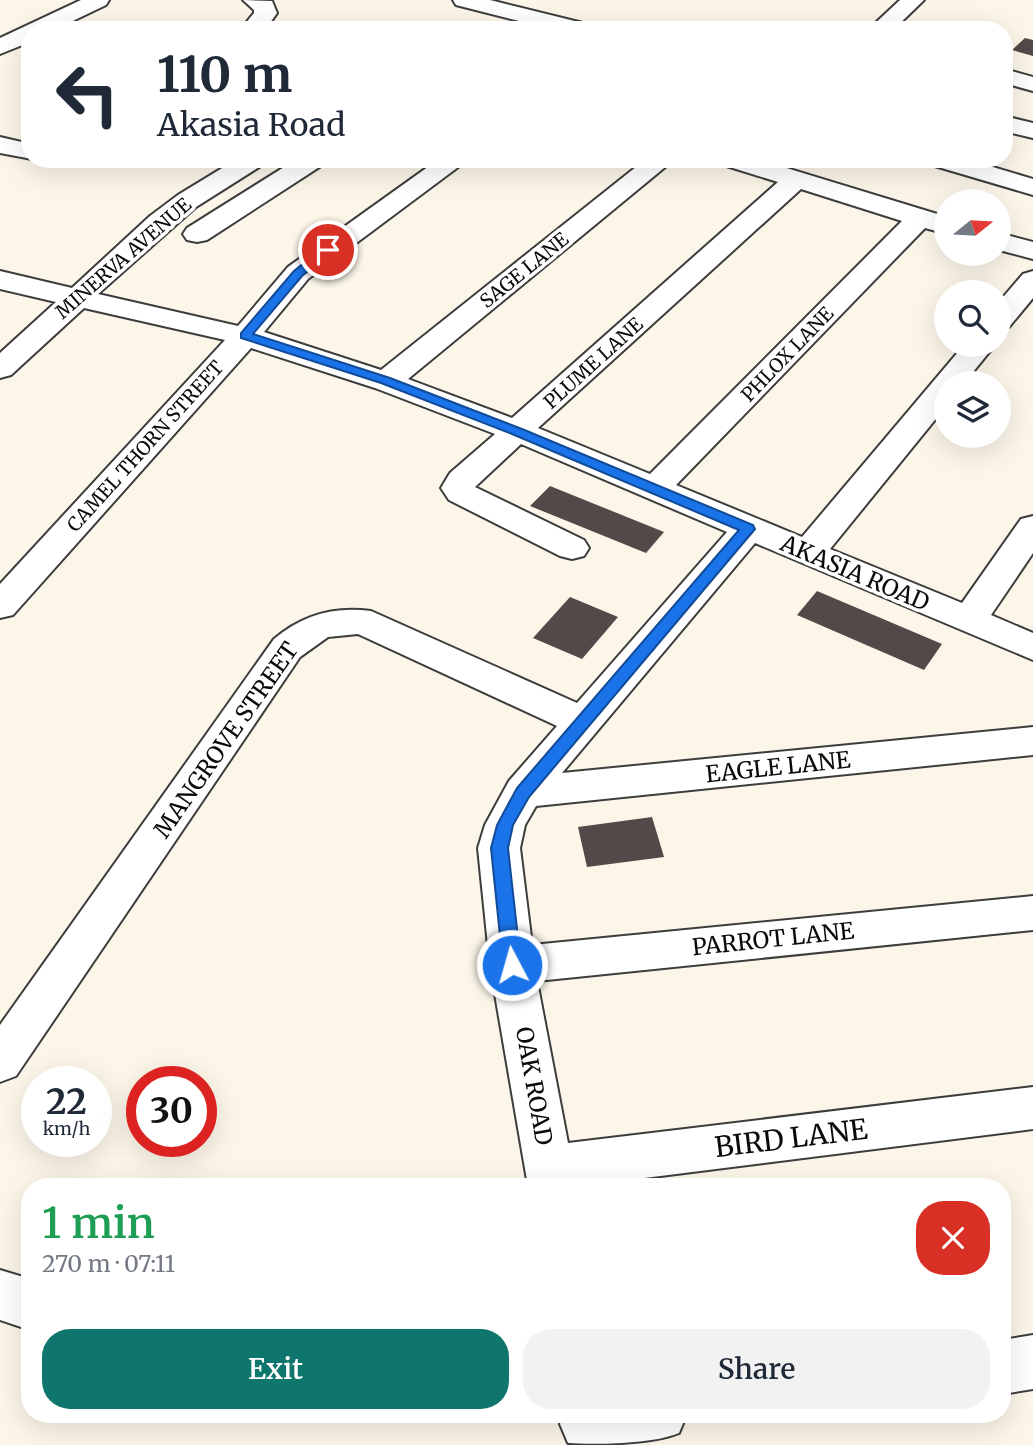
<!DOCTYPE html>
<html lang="en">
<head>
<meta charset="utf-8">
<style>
  :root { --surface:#fff; --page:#f2f2f3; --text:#1f2937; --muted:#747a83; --accent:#0f766e }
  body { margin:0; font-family:Merriweather,serif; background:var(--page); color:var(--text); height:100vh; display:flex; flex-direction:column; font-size:26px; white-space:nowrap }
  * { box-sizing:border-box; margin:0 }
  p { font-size:23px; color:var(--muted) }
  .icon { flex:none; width:38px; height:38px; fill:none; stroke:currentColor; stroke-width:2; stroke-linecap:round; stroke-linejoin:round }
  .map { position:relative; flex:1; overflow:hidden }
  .drawer { position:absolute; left:21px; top:1178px; width:990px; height:245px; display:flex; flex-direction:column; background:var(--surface); border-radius:28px; box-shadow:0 7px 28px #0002 }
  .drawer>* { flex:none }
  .guide { position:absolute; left:21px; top:21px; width:992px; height:147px; border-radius:28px; box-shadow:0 7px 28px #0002; background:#fff; color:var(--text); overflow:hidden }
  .needle { width:46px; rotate:72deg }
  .buttons { position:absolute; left:934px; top:189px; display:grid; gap:14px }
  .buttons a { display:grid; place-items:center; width:77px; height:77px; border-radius:50%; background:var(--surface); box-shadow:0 7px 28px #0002; font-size:35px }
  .speed { position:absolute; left:21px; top:1066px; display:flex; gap:14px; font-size:35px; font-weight:700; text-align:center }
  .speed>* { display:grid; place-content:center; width:91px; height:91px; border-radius:50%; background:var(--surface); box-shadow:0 7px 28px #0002; line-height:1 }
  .speed small { font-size:18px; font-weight:400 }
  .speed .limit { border:10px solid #d22; background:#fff; color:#111 }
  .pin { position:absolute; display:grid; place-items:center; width:60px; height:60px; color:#fff; margin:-30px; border:4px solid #fff; border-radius:50%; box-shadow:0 2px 7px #0007 }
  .me { position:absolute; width:77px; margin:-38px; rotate:354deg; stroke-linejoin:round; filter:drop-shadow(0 0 5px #0008) }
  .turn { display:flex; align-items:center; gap:24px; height:147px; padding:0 21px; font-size:32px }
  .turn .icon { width:91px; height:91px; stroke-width:2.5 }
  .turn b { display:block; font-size:49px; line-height:60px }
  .round { display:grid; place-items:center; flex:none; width:74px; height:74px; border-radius:28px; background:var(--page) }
  .summary { display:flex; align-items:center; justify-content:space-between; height:119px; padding:0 21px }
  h1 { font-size:42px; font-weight:600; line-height:52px; color:#1e9e55 }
  .button { display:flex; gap:14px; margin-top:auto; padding:14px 21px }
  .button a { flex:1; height:80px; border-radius:28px; background:var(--accent); color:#fff; font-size:28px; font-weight:600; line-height:80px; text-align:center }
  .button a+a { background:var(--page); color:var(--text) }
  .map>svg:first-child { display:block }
</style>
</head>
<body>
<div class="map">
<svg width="1033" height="1445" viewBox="0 0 1033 1445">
  <rect width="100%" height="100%" fill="#fcf6e9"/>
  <!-- building -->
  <g fill="#514a48">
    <path d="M 1025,38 L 1033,40 L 1033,56 L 1012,50 Z"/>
    <path d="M 550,486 L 664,532 L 646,553 L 530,506 Z"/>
    <path d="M 817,591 L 942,644 L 924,670 L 797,615 Z"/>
    <path d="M 570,597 L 618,617 L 582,659 L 533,638 Z"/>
    <path d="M 652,817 L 664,857 L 587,867 L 578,827 Z"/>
  </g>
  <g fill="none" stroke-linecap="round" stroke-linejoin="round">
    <!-- minor casing -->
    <g stroke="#3d3d3d" stroke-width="4">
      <g id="minor">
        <path d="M 81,0 L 109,0 L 106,5 L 54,30 L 30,30 L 30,42 L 0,54 L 0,38 Z"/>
        <path d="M 243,0 L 272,1 L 277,13 L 265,30 L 240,30 L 254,13 L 254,10 Z"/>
        <path d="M 453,0 L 490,0 L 591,25 L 594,30 L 555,30 L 456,5 Z"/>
        <path d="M 900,0 L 924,0 L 893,30 L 868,30 Z"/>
        <path d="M 1004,69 L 1033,77 L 1033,91 L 1004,83 Z"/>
        <path d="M 1004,116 L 1033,123 L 1033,138 L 1004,131 Z"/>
        <path d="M 0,137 L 30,144 L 32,159 L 0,153 Z"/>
        <path d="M 237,159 L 268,159 L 264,164 L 196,207 L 98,294 L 238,326 L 288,267 L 439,159 L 469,159 L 308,279 L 264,332 L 381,370 L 646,159 L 675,159 L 408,379 L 512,418 L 778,182 L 720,164 L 716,159 L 757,159 L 947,217 L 947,234 L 925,228 L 676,485 L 802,537 L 964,345 L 995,345 L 964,383 L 947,383 L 947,405 L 830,549 L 962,603 L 1021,519 L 1033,516 L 1033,553 L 991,615 L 1033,633 L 1033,660 L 755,543 L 562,773 L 1033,727 L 1033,755 L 536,806 L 525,825 L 520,848 L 532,945 L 1033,896 L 1033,930 L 537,981 L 568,1143 L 1033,1087 L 1033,1129 L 581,1186 L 528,1186 L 490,965 L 478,848 L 485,825 L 509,781 L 557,726 L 358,634 L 328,637 L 300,657 L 16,1076 L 0,1082 L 0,1025 L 274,639 C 302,615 334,606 371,611 L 577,703 L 727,532 L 521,444 L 475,487 L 584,540 L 589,548 L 584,556 L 572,559 L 560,556 L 449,500 L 441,488 L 450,473 L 495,434 L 375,388 L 251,348 L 13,615 L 0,618 L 0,584 L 225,340 L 84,308 L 11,375 L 0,378 L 0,353 L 56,302 L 0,289 L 0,271 L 72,288 L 150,216 L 178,195 ZM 801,189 L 902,221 L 650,474 L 538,428 Z"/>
        <path d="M 297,159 L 328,159 L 324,164 L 207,240 L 197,242 L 187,240 L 183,234 L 187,228 Z"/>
        <path d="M 924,159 L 966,159 L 1033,179 L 1033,195 L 928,164 Z"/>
        <path d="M 999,233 L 1033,242 L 1033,259 L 999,250 Z"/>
        <path d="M 1033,271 L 1033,298 L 1009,327 L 999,330 L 999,302 L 1023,274 Z"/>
        <path d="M 0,1270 L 30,1279 L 30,1330 L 0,1320 Z"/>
        <path d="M 1033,1335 L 1033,1389 L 1003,1394 L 1003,1340 Z"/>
        <path d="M 564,1414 L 687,1414 L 679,1433 C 653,1444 595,1445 568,1443 L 560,1424 Z"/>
      </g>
    </g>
    <!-- minor -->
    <use href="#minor" fill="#fff" fill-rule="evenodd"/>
  </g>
  <!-- route -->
  <path fill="#1a73e8" stroke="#114b97" stroke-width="2" d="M 324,247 L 334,250 L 302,276 L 253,334 L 390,378 L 522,429 L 753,525 L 755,529 L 529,797 L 513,825 L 508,848 L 521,965 L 518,971 L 512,973 L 506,971 L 503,965 L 491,848 L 497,825 L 517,788 L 739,530 L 512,434 L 381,383 L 241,338 L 241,333 L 294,271 Z"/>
  <g text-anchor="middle" stroke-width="7" stroke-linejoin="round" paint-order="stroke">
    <!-- far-street labels -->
    <g font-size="19" fill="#0a0a0a" stroke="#fff">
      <text transform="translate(123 258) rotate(-41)" y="7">MINERVA AVENUE</text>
      <text transform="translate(524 270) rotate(-39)" y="7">SAGE LANE</text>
      <text transform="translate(787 354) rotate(-46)" y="7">PHLOX LANE</text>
      <text transform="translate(593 363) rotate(-42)" y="7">PLUME LANE</text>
      <text transform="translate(145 446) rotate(-48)" y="7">CAMEL THORN STREET</text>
    </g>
    <!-- street labels -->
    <g font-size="23" fill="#0a0a0a" stroke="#fff">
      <text transform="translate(855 573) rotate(23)" y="8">AKASIA ROAD</text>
      <text transform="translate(226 740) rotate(-55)" y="8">MANGROVE STREET</text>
      <text transform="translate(778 767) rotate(-6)" y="8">EAGLE LANE</text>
      <text transform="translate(773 939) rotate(-6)" y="8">PARROT LANE</text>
      <text transform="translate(534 1086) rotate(80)" y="8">OAK ROAD</text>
    </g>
    <!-- near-street labels -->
    <g font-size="28" fill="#0a0a0a" stroke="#fff">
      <text transform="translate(791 1138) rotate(-7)" y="10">BIRD LANE</text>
    </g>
  </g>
</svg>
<div class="buttons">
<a><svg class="needle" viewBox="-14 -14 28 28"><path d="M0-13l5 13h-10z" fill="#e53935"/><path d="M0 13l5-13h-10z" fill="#747a83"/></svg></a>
<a><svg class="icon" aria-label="search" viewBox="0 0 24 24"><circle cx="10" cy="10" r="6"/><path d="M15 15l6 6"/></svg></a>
<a><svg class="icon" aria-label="layers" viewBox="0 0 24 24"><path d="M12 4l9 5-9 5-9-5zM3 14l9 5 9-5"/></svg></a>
</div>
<div class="speed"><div>22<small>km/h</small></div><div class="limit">30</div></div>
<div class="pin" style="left:328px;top:250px;background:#d93025"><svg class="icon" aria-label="arrive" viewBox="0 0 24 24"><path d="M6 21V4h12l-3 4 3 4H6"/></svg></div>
<svg class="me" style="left:512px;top:965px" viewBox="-20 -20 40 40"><circle r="17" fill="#1a73e8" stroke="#fff" stroke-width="3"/><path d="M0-11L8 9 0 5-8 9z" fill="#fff"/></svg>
<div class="guide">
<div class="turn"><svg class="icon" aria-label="left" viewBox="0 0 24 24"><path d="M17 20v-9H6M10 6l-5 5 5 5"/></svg><div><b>110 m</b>Akasia Road</div></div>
</div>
<section class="drawer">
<div class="summary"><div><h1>1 min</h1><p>270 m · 07:11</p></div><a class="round" style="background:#d93025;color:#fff"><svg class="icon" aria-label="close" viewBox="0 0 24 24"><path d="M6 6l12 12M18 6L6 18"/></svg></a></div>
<div class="button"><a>Exit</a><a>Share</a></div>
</section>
</div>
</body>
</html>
